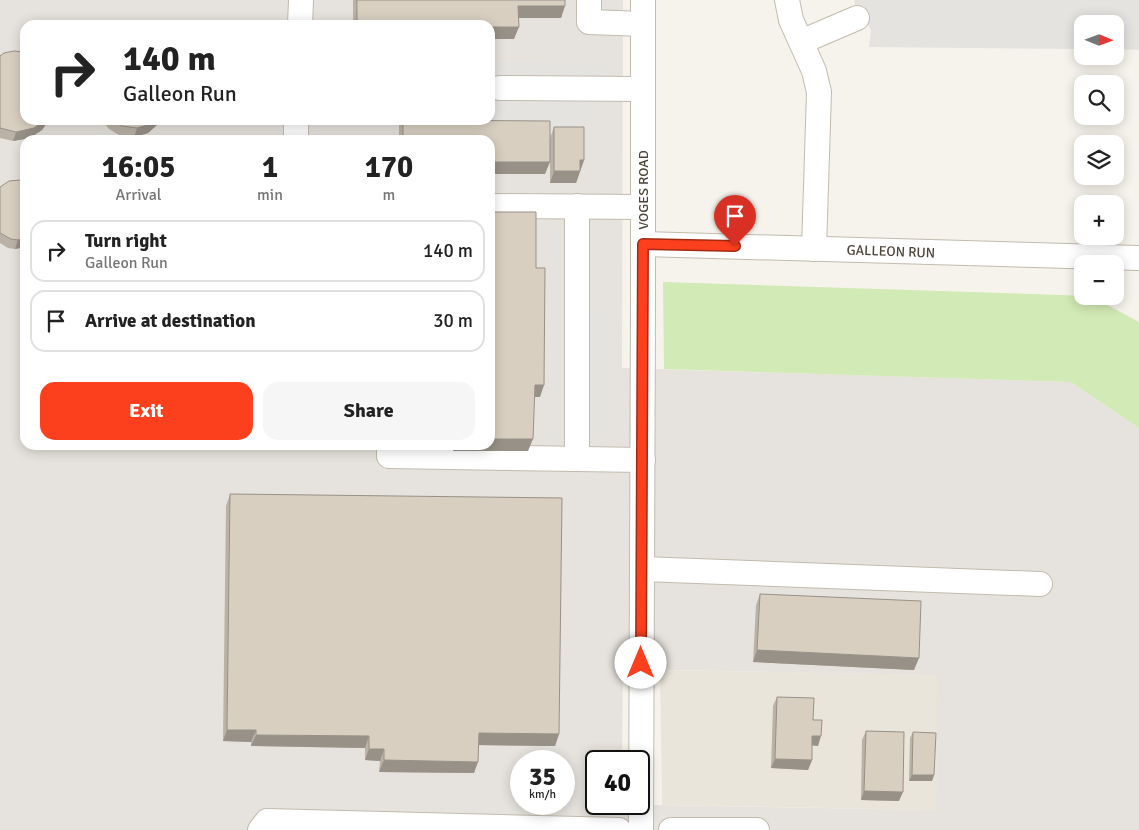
<!DOCTYPE html>
<html lang="en">
<head>
<meta charset="utf-8">
<style>
  :root { --surface:#fff; --page:#f6f6f6; --text:#222; --muted:#767676; --line:#e0e0e0; --accent:#fc3f1d }
  body { margin:0; font-family:Signika,sans-serif; background:var(--page); color:var(--text); height:100vh; display:flex; flex-direction:column; font-size:19px; white-space:nowrap }
  * { box-sizing:border-box; margin:0 }
  p { font-size:16px; color:var(--muted) }
  .icon { flex:none; width:28px; height:28px; fill:none; stroke:currentColor; stroke-width:2; stroke-linecap:round; stroke-linejoin:round }
  .map { position:relative; flex:1; overflow:hidden }
  .details { position:absolute; left:20px; top:135px; width:475px; height:315px; display:flex; flex-direction:column; background:var(--surface); border-radius:15px; box-shadow:0 2px 12px #0003 }
  .details>* { flex:none }
  .guide { position:absolute; left:20px; top:20px; width:475px; height:105px; border-radius:15px; box-shadow:0 2px 12px #0003; background:#fff; color:var(--text); overflow:hidden }
  .needle { width:32px; rotate:91deg }
  .controls { position:absolute; left:1074px; top:15px; display:grid; gap:10px }
  .controls a { display:grid; place-items:center; width:50px; height:50px; border-radius:10px; background:var(--surface); box-shadow:0 2px 12px #0003; font-size:25px }
  .speed { position:absolute; left:510px; top:750px; display:flex; gap:10px; font-size:25px; font-weight:700; text-align:center }
  .speed>* { display:grid; place-content:center; width:65px; height:65px; border-radius:50%; background:var(--surface); box-shadow:0 2px 12px #0003; line-height:1 }
  .speed small { font-size:12px; font-weight:400 }
  .speed .limit { border:2px solid #111; border-radius:8px; background:#fff; color:#111 }
  .pin { position:absolute; display:grid; place-items:center; width:42px; height:42px; color:#fff; margin:-51px -21px; border-radius:50% 50% 50% 0; rotate:-45deg; box-shadow:0 0 5px #0007 }
  .pin .icon { rotate:45deg }
  .me { position:absolute; width:55px; margin:-28px; rotate:0deg; stroke-linejoin:round; filter:drop-shadow(0 0 4px #0008) }
  .turn { display:flex; align-items:center; gap:18px; height:105px; padding:0 20px; font-size:22px }
  .turn .icon { width:65px; height:65px; stroke-width:2.5 }
  .turn b { display:block; font-size:35px; line-height:42px }
  .eta { display:flex; justify-content:space-evenly; align-items:center; height:85px; text-align:center }
  .eta b { font-size:30px; font-weight:800; line-height:35px }
  .cta { display:flex; gap:10px; margin-top:auto; padding:10px 20px }
  .cta a { flex:1; height:58px; border-radius:15px; background:var(--accent); color:#fff; font-size:20px; font-weight:800; line-height:58px; text-align:center }
  .cta a+a { background:var(--page); color:var(--text) }
  ul { padding:0; list-style:none }
  li { display:flex; align-items:center; gap:15px; height:62px; margin:0 10px 8px; padding:0 10px; border:2px solid var(--line); border-radius:15px }
  li div { flex:1 }
  li b { display:block; font-size:19px }
  li em { font-style:normal }
  .map>svg:first-child { display:block }
</style>
</head>
<body>
<div class="map">
<svg width="1139" height="830" viewBox="0 0 1139 830">
  <rect width="100%" height="100%" fill="#f6f3ec"/>
  <!-- residential -->
  <path fill="#eae5da" d="M 660,670 L 938,675 L 936,810 L 662,805 Z"/>
  <!-- industrial -->
  <path fill="#e6e2dd" fill-rule="evenodd" d="M 0,0 L 623,0 L 622,368 L 1071,382 L 1139,428 L 1139,830 L 0,830 ZM 25,25 L 490,25 L 490,120 L 25,120 ZM 25,140 L 490,140 L 490,445 L 25,445 ZM 623,669 L 937,675 L 936,810 L 596,804 L 596,761 L 622,761 ZM 521,761 L 564,761 L 564,804 L 521,804 Z"/>
  <!-- green -->
  <path fill="#d2eab5" d="M 663,282 L 1091,296 L 1139,322 L 1139,428 L 1071,382 L 664,369 Z"/>
  <!-- parking -->
  <g fill="#e5e3e0">
    <path d="M 854,0 L 1139,0 L 1139,50 L 1115,49 L 1115,24 L 1082,24 L 1082,49 L 869,47 L 871,30 L 855,5 Z"/>
    <path d="M 491,60 L 604,61 L 604,78 L 594,107 L 593,130 L 491,128 Z"/>
    <path d="M 567,225 L 566,310 L 605,312 L 604,439 L 590,438 L 563,446 L 548,446 L 551,226 Z"/>
  </g>
  <g fill="none" stroke-linecap="round" stroke-linejoin="round">
    <!-- minor casing -->
    <g stroke="#c2bbae" stroke-width="26">
      <g id="minor">
        <path d="M 589,0 L 589,22 L 643,24"/>
        <path d="M 787,0 L 791,20 L 814,71 L 819,92 L 814,249"/>
        <path d="M 300,25 L 301,0"/>
        <path d="M 801,42 L 857,18"/>
        <path d="M 500,88 L 643,89"/>
        <path d="M 296,136 L 296,120"/>
        <path d="M 490,206 L 643,207"/>
        <path d="M 643,244 L 1139,258"/>
        <path d="M 389,445 L 389,456 L 643,460"/>
        <path d="M 577,459 L 577,206"/>
        <path d="M 642,569 L 1040,584"/>
        <path d="M 260,830 L 267,821 L 619,830"/>
        <path d="M 641,830 L 643,307 L 643,0"/>
        <path d="M 671,830 L 757,830"/>
      </g>
    </g>
    <!-- minor -->
    <use href="#minor" stroke="#fff" stroke-width="24"/>
  </g>
  <!-- wall -->
  <g fill="#bab2a6">
    <path d="M 353,0 L 565,0 L 561,18 L 518,18 L 514,39 L 490,39 L 490,25 L 353,25 Z"/>
    <path d="M 0,56 L 25,120 L 49,120 L 42,130 L 30,138 L 13,141 L 0,138 Z"/>
    <path d="M 102,120 L 160,120 L 157,125 L 148,133 L 134,137 L 119,135 L 109,129 Z"/>
    <path d="M 399,120 L 455,120 L 550,138 L 554,127 L 584,160 L 576,183 L 550,183 L 550,158 L 545,174 L 490,140 L 399,140 Z"/>
    <path d="M 25,181 L 25,247 L 15,249 L 8,248 L 0,243 L 0,187 Z"/>
    <path d="M 230,494 L 559,734 L 555,746 L 479,745 L 474,773 L 379,772 L 380,761 L 365,760 L 365,748 L 251,746 L 251,742 L 223,741 L 226,506 Z"/>
    <path d="M 760,594 L 914,670 L 753,662 L 756,605 Z"/>
    <path d="M 777,697 L 813,720 L 818,746 L 812,745 L 812,760 L 808,770 L 771,768 L 773,706 Z"/>
    <path d="M 866,731 L 899,801 L 861,800 L 862,740 Z"/>
    <path d="M 913,732 L 934,775 L 932,781 L 909,781 L 910,738 Z"/>
  </g>
  <!-- shaded-wall -->
  <g fill="#979187">
    <path d="M 518,6 L 565,6 L 561,18 L 514,18 Z"/>
    <path d="M 490,27 L 519,27 L 514,39 L 490,39 Z"/>
    <path d="M 46,120 L 49,120 L 42,130 L 30,138 L 13,141 L 16,132 Z"/>
    <path d="M 156,120 L 160,120 L 157,125 L 148,133 L 134,137 L 137,128 Z"/>
    <path d="M 580,160 L 584,160 L 576,183 L 550,183 L 554,171 Z"/>
    <path d="M 490,162 L 550,162 L 545,174 L 490,174 Z"/>
    <path d="M 25,238 L 25,247 L 15,249 L 18,240 Z"/>
    <path d="M 535,385 L 544,385 L 540,397 L 530,397 Z"/>
    <path d="M 490,439 L 533,439 L 528,451 L 453,451 L 455,445 L 490,445 Z"/>
    <path d="M 757,650 L 919,658 L 914,670 L 753,662 Z"/>
    <path d="M 227,730 L 256,730 L 251,742 L 223,741 Z"/>
    <path d="M 479,733 L 559,734 L 555,746 L 475,745 Z"/>
    <path d="M 256,735 L 369,736 L 365,748 L 251,746 Z"/>
    <path d="M 812,736 L 821,736 L 818,746 L 809,745 Z"/>
    <path d="M 369,749 L 384,749 L 380,761 L 365,760 Z"/>
    <path d="M 775,759 L 812,760 L 808,770 L 771,768 Z"/>
    <path d="M 384,760 L 478,762 L 474,773 L 379,772 Z"/>
    <path d="M 912,775 L 934,775 L 932,781 L 909,781 Z"/>
    <path d="M 864,791 L 903,792 L 899,801 L 861,800 Z"/>
  </g>
  <!-- building -->
  <g fill="#d8cfc1" stroke="#979187">
    <path d="M 357,0 L 565,0 L 565,6 L 518,6 L 519,27 L 490,27 L 490,25 L 357,25 Z"/>
    <path d="M 14,51 L 25,52 L 25,120 L 46,120 L 34,128 L 16,132 L 0,128 L 0,56 L 4,53 Z"/>
    <path d="M 113,120 L 156,120 L 151,124 L 137,128 L 122,126 Z"/>
    <path d="M 403,120 L 550,121 L 550,162 L 490,162 L 490,140 L 403,140 Z"/>
    <path d="M 554,127 L 584,127 L 584,160 L 580,160 L 580,171 L 554,171 Z"/>
    <path d="M 20,180 L 25,181 L 25,238 L 18,240 L 11,239 L 0,233 L 0,187 L 9,181 Z"/>
    <path d="M 490,212 L 536,212 L 536,268 L 545,268 L 544,385 L 535,385 L 533,439 L 490,439 Z"/>
    <path d="M 230,494 L 562,498 L 559,734 L 479,733 L 478,762 L 384,760 L 384,749 L 369,749 L 369,736 L 256,735 L 256,730 L 227,730 Z"/>
    <path d="M 760,594 L 921,601 L 919,658 L 757,650 Z"/>
    <path d="M 777,697 L 814,698 L 813,720 L 822,720 L 821,736 L 812,736 L 812,760 L 775,759 Z"/>
    <path d="M 866,731 L 904,732 L 903,792 L 864,791 Z"/>
    <path d="M 913,732 L 936,733 L 934,775 L 912,775 Z"/>
  </g>
  <g fill="none" stroke-linecap="round" stroke-linejoin="round">
    <!-- route casing -->
    <g stroke="#a42913" stroke-width="12">
      <path id="route" d="M 641,663 L 643,244 L 735,246"/>
    </g>
    <!-- route -->
    <use href="#route" stroke="#fc3f1d" stroke-width="9"/>
  </g>
  <g text-anchor="middle" stroke-width="4.5" stroke-linejoin="round" paint-order="stroke">
    <!-- street labels -->
    <g font-size="14" fill="#4b4439" stroke="#fff">
      <text transform="translate(643 190) rotate(-90)" y="5">VOGES ROAD</text>
      <text transform="translate(891 251) rotate(2)" y="5">GALLEON RUN</text>
    </g>
  </g>
</svg>
<div class="controls">
<a><svg class="needle" viewBox="-14 -14 28 28"><path d="M0-13l5 13h-10z" fill="#e53935"/><path d="M0 13l5-13h-10z" fill="#767676"/></svg></a>
<a><svg class="icon" aria-label="search" viewBox="0 0 24 24"><circle cx="10" cy="10" r="6"/><path d="M15 15l6 6"/></svg></a>
<a><svg class="icon" aria-label="layers" viewBox="0 0 24 24"><path d="M12 4l9 5-9 5-9-5zM3 14l9 5 9-5"/></svg></a>
<a>+</a>
<a>−</a>
</div>
<div class="speed"><div>35<small>km/h</small></div><div class="limit">40</div></div>
<div class="pin" style="left:735px;top:246px;background:#d93025"><svg class="icon" aria-label="arrive" viewBox="0 0 24 24"><path d="M6 21V4h12l-3 4 3 4H6"/></svg></div>
<svg class="me" style="left:641px;top:663px" viewBox="-20 -20 40 40"><circle r="19" fill="#fff"/><path d="M0-13L10 11 0 6-10 11z" fill="#fc3f1d"/></svg>
<div class="guide">
<div class="turn"><svg class="icon" aria-label="right" viewBox="0 0 24 24"><path d="M7 20v-9h11M14 6l5 5-5 5"/></svg><div><b>140 m</b>Galleon Run</div></div>
</div>
<section class="details">
<div class="eta">
<div><b>16:05</b><p>Arrival</p></div>
<div><b>1</b><p>min</p></div>
<div><b>170</b><p>m</p></div>
</div>
<ul>
<li><svg class="icon" aria-label="right" viewBox="0 0 24 24"><path d="M7 20v-9h11M14 6l5 5-5 5"/></svg><div><b>Turn right</b><p>Galleon Run</p></div><em>140 m</em></li>
<li><svg class="icon" aria-label="arrive" viewBox="0 0 24 24"><path d="M6 21V4h12l-3 4 3 4H6"/></svg><div><b>Arrive at destination</b></div><em>30 m</em></li>
</ul>
<div class="cta"><a>Exit</a><a>Share</a></div>
</section>
</div>
</body>
</html>
